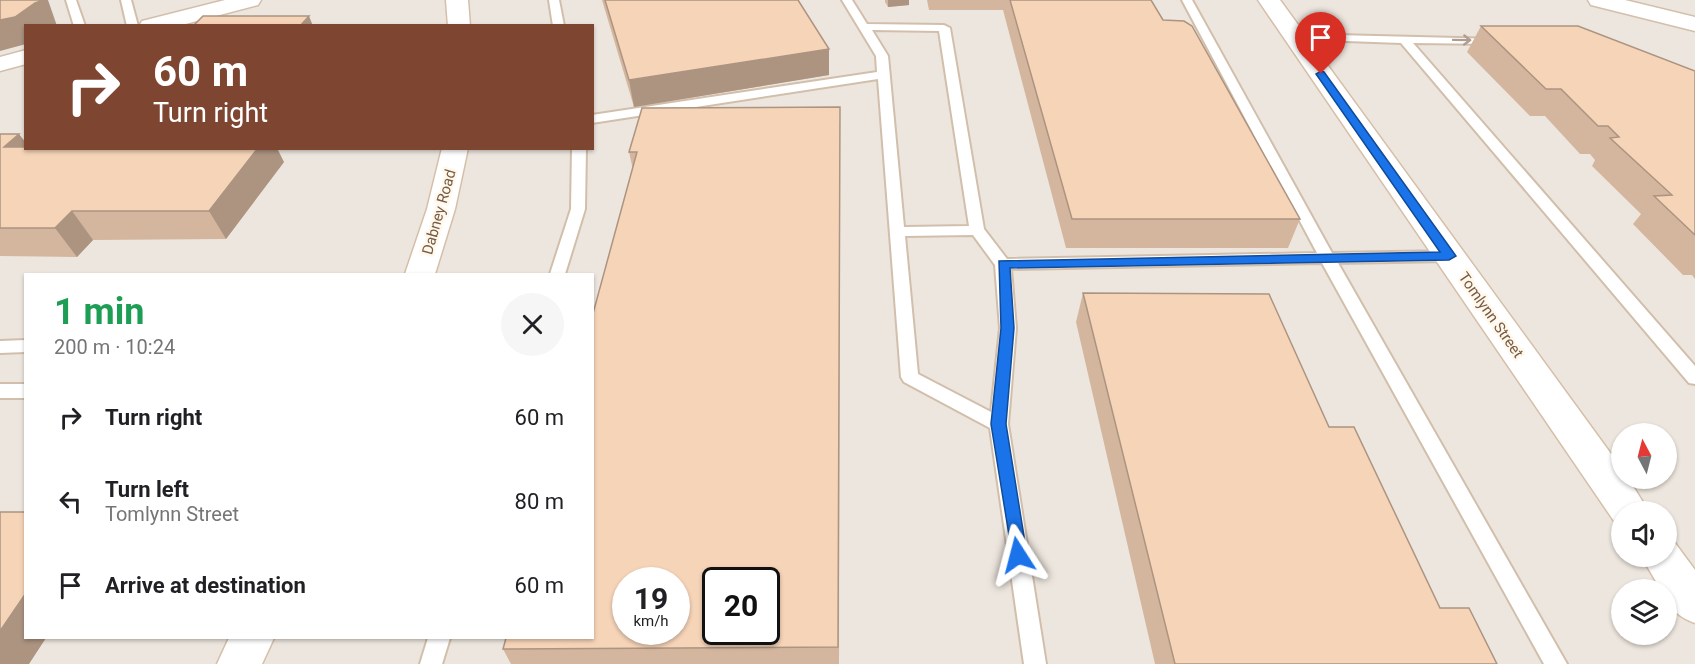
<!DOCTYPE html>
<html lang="en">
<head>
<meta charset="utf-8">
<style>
  :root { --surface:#fff; --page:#f6f6f6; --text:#202124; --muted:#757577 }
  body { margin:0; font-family:Roboto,sans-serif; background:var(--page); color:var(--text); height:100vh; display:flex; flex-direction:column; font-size:22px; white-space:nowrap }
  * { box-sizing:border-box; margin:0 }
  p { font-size:20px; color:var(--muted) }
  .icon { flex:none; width:33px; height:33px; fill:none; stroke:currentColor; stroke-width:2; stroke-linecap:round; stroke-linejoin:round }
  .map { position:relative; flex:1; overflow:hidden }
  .panel { position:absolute; left:24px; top:273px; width:570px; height:366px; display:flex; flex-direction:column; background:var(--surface); border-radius:0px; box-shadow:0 2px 4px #0004 }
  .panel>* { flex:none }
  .hud { position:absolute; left:24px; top:24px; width:570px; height:126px; border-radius:0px; box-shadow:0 2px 4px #0004; background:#7e4530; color:#fff; overflow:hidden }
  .needle { width:39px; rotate:353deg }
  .controls { position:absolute; left:1611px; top:423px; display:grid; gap:12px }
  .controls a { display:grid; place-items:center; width:66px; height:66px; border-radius:50%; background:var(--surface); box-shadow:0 2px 4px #0004; font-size:30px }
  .speed { position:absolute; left:612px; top:567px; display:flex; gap:12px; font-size:30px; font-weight:700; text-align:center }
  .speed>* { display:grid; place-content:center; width:78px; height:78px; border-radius:50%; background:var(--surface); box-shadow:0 2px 4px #0004; line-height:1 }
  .speed small { font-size:15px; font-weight:400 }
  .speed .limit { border:3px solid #111; border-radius:9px; background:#fff; color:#111 }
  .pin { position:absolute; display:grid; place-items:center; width:51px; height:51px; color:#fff; margin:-62px -26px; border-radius:50% 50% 50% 0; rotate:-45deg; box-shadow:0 0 6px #0007 }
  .pin .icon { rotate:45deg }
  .me { position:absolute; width:66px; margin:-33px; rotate:351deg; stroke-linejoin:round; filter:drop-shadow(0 0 4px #0008) }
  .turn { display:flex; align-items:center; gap:21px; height:126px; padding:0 30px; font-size:27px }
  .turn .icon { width:78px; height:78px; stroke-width:2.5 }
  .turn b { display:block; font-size:42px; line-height:51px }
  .round { display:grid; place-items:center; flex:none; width:63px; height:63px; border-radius:32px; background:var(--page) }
  .overview { display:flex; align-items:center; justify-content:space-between; height:102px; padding:0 30px }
  h1 { font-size:36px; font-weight:700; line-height:45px; color:#1e9e55 }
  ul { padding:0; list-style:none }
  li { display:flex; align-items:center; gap:18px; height:84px; padding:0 30px }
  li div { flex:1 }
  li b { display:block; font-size:22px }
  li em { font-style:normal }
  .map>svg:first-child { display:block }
</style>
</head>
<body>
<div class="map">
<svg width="1695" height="664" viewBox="0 0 1695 664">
  <rect width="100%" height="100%" fill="#fef5e3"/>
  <!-- industrial -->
  <path fill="#ede6de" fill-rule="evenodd" d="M 0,0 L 1695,0 L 1695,664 L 0,664 ZM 26,26 L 592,26 L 592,148 L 26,148 ZM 26,274 L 592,274 L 592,638 L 26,638 ZM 1622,434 L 1666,434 L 1666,478 L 1622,478 ZM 1622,512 L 1666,512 L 1666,556 L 1622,556 ZM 626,580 L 676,580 L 676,632 L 626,632 ZM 716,580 L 766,580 L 766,632 L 716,632 ZM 1622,590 L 1666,590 L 1666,634 L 1622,634 Z"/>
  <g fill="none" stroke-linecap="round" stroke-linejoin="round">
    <!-- lane casing -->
    <g stroke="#d2bfab" stroke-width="4">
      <g id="lane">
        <path d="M 66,0 L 76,0 L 85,26 L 74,26 Z"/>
        <path d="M 121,0 L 131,0 L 138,26 L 127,26 Z"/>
        <path d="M 549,0 L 559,0 L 564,26 L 553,26 Z"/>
        <path d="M 842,0 L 852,0 L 867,24 L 944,25 L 950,28 L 984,229 L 1007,259 L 1317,253 L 1182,0 L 1192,0 L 1332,253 L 1449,251 L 1457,256 L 1449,261 L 1338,263 L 1567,664 L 1544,664 L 1322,263 L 1011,269 L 1016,328 L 1008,424 L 1046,664 L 1024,664 L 990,428 L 904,382 L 901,377 L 878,79 L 592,123 L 592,115 L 877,72 L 876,56 ZM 872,30 L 939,31 L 969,226 L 904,227 L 888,56 ZM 973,235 L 995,265 L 1000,328 L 991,412 L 918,374 L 905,236 Z"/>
        <path d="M 1295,34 L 1499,39 L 1499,43 L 1495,44 L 1413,43 L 1695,366 L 1695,384 L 1689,383 L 1401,43 L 1291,39 L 1289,37 Z"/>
        <path d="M 572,148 L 586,148 L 585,209 L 565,274 L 550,274 L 571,209 Z"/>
        <path d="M 26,340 L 26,352 L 0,353 L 0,341 Z"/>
        <rect x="0" y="384" width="26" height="14"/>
        <path d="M 428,638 L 450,638 L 442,664 L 420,664 Z"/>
      </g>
    </g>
    <!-- street casing -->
    <g stroke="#d2bfab" stroke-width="3">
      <g id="street">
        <path d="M 225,0 L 261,0 L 258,5 L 178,26 L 139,26 L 142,21 Z"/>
        <path d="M 1588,0 L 1625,0 L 1695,17 L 1695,31 L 1591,5 Z"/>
        <path d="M 26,50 L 26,64 L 0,71 L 0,57 Z"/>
      </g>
    </g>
    <!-- secondary casing -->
    <g stroke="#d6bfa8" stroke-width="3">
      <g id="secondary">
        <path d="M 446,0 L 468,0 L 470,26 L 448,26 Z"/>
        <path d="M 1258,0 L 1280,0 L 1622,469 L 1622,478 L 1628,478 L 1649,512 L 1622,512 L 1622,526 L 1616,524 Z"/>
        <path d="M 442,148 L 468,148 L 455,209 L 435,274 L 405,274 L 427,209 Z"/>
        <path d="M 1666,540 L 1675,543 L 1695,570 L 1695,623 C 1680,618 1666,607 1666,590 L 1661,590 L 1641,556 L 1666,556 Z"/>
        <path d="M 229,638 L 274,638 L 262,664 L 217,664 Z"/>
      </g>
    </g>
    <!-- lane -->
    <use href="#lane" fill="#fff" fill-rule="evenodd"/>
    <!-- street -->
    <use href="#street" fill="#fff" fill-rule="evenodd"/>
    <!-- secondary -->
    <use href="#secondary" fill="#fff" fill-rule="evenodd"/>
  </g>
  <!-- wall -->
  <g fill="#d4b69e">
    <path d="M 602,0 L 798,0 L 829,75 L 634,107 Z"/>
    <path d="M 885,0 L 909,0 L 909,5 L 888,7 L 885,2 Z"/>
    <path d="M 927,0 L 1151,0 L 1163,20 L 1300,219 L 1288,248 L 1066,248 L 1003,10 L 929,10 Z"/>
    <path d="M 1481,26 L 1695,71 L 1695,279 L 1692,275 L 1683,275 L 1633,224 L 1641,214 L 1592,166 L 1595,160 L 1590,154 L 1580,154 L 1545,116 L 1530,116 L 1467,52 Z"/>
    <path d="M 840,107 L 839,664 L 511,664 L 503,649 L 633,170 L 629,152 Z"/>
    <path d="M 0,134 L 26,148 L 284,162 L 226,239 L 93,240 L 77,257 L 0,256 Z"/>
    <path d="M 1083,293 L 1329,427 L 1440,608 L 1497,664 L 1155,664 L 1076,322 Z"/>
  </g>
  <!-- shaded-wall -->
  <g fill="#ac9481">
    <path d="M 40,0 L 48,0 L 57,26 L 26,26 L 26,44 L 0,51 L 0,20 Z"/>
    <path d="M 888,0 L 909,0 L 909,5 L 888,7 Z"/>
    <path d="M 309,16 L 313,26 L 300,26 Z"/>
    <path d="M 829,49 L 829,75 L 634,107 L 629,80 Z"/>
    <path d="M 19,134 L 26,143 L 26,148 L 4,147 Z"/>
    <path d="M 245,148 L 277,148 L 284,162 L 226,239 L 209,211 Z"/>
    <path d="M 72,211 L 93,240 L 77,257 L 55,228 Z"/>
    <path d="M 26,593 L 26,638 L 46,638 L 29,664 L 0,664 L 0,631 Z"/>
  </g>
  <!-- building -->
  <g fill="#f6d4b8" stroke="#ac9481" stroke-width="1.5" fill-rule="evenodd">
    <path d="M 0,0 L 40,0 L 41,1 L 35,3 L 15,17 L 0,20 Z"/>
    <path d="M 605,0 L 798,0 L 829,49 L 629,80 Z"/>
    <path d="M 1010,0 L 1151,0 L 1163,20 L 1184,21 L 1192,26 L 1300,219 L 1072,219 Z"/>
    <path d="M 203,16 L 309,16 L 300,26 L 193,26 Z"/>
    <path d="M 1481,26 L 1578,26 L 1695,71 L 1695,235 L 1654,196 L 1672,195 L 1610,138 L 1619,137 L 1608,126 L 1598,126 L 1561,89 L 1546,89 Z"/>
    <path d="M 840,107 L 838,647 L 503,649 L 506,638 L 592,638 L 592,317 L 637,152 L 629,152 L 642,108 ZM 626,580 L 676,580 L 676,632 L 626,632 ZM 716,580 L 766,580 L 766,632 L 716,632 Z"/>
    <path d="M 0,134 L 19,134 L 4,147 L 26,147 L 26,148 L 258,148 L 209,211 L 72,211 L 55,228 L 0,228 Z"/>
    <path d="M 1083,293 L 1269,294 L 1329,427 L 1354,427 L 1440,608 L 1469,608 L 1497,664 L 1175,664 Z"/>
    <path d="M 0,512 L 26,512 L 26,593 L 0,631 Z"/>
  </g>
  <!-- one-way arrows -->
  <defs><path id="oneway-shaft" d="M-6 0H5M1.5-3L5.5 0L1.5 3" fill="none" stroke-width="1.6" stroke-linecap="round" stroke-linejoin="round" transform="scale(1.5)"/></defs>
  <use stroke="#ae9d91" href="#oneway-shaft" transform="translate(1462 40) rotate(1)"/>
  <!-- route -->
  <path fill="#1a73e8" stroke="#114b97" stroke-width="1.5" d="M 1321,71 L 1324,72 L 1456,256 L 1449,260 L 1010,268 L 1014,328 L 1006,424 L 1027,555 L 1024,560 L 1018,562 L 1013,560 L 991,424 L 1001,328 L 999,261 L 1440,252 L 1316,74 Z"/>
  <g text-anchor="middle" stroke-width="5" stroke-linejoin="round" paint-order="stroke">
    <!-- street labels -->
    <g font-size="15" fill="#785b47" stroke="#fff8eb">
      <text transform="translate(439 212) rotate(-74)" y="5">Dabney Road</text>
      <text transform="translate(1491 315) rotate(55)" y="5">Tomlynn Street</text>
    </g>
  </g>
</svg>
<div class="controls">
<a><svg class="needle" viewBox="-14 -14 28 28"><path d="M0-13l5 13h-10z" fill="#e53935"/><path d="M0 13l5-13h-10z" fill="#757577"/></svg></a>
<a><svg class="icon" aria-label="sound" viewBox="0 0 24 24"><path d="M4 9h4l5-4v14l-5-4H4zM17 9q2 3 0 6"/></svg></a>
<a><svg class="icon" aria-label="layers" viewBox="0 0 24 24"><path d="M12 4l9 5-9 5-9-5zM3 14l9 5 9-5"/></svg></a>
</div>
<div class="speed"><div>19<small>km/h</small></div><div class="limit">20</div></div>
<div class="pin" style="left:1321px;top:74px;background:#d93025"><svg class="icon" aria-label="arrive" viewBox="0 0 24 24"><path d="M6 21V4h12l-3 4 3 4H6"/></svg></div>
<svg class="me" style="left:1018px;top:555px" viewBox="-20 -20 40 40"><path d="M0-17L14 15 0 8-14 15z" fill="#1a73e8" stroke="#fff" stroke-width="4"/></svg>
<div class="hud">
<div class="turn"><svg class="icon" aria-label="right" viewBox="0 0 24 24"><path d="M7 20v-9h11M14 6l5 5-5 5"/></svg><div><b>60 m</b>Turn right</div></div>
</div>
<section class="panel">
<div class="overview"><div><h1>1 min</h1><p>200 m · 10:24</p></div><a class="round"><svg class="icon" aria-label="close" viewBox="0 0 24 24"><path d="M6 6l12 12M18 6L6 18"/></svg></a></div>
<ul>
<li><svg class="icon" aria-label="right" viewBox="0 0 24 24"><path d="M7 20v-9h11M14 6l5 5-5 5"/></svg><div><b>Turn right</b></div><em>60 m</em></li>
<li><svg class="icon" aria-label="left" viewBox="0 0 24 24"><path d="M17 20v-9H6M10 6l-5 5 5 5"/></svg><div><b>Turn left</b><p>Tomlynn Street</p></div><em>80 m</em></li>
<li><svg class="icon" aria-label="arrive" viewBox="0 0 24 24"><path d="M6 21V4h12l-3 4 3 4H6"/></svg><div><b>Arrive at destination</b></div><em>60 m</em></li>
</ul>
</section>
</div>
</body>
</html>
